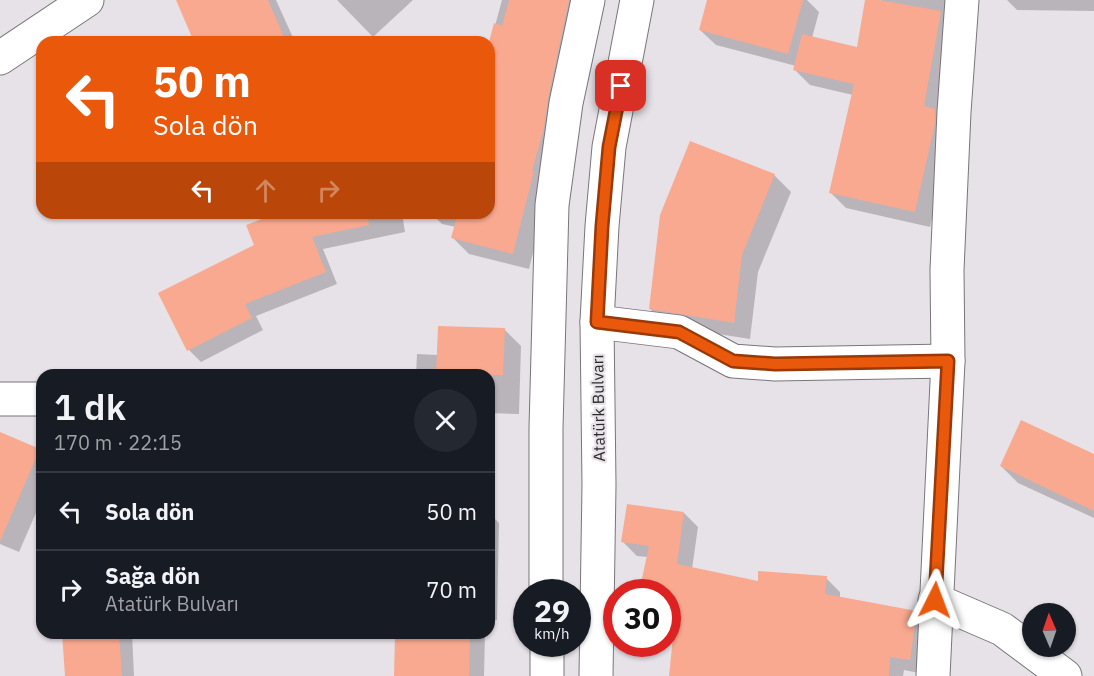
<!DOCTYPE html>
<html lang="tr">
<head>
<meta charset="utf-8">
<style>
  :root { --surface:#171b24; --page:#242831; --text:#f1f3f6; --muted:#9ea1a6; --line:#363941 }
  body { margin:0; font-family:"IBM Plex Sans",sans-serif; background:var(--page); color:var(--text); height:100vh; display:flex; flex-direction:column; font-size:22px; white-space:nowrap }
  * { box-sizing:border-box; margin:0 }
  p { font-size:20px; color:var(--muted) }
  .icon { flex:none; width:33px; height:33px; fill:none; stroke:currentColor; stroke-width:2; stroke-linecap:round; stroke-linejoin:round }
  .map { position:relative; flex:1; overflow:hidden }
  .panel { position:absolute; left:36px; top:369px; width:459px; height:270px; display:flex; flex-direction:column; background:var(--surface); border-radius:18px; box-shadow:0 2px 4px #0004 }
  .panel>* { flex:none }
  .hud { position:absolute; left:36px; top:36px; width:459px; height:183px; border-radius:18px; box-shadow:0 2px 4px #0004; background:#ea580c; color:#fff; overflow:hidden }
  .needle { width:39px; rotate:358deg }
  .buttons { position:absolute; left:1022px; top:603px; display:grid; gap:12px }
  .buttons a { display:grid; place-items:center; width:54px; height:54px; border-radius:50%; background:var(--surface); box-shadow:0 2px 4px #0004; font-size:30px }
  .speed { position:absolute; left:513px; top:579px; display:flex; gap:12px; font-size:30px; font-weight:700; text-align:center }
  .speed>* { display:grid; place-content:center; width:78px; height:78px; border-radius:50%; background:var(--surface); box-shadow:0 2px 4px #0004; line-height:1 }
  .speed small { font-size:15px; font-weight:400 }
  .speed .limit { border:9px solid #d22; background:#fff; color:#111 }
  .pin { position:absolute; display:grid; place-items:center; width:51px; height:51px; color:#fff; margin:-26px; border-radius:12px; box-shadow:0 3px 9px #0006 }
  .me { position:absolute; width:66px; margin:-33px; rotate:3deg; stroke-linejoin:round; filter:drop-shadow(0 0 4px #0008) }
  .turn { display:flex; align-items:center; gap:21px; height:126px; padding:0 18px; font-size:27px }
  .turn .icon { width:78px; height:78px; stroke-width:2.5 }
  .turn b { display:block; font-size:42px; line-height:51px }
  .lanes { display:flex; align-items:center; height:57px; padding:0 18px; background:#0003; justify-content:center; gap:30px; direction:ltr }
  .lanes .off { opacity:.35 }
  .round { display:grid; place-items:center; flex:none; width:63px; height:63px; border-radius:32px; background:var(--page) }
  .summary { display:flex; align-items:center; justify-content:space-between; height:102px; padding:0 18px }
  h1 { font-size:36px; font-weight:600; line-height:45px }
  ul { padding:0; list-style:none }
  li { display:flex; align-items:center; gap:18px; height:78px; padding:0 18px; border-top:2px solid var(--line) }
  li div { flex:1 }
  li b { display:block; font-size:22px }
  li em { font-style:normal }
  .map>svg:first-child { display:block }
</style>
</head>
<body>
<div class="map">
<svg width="1094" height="676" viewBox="0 0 1094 676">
  <rect width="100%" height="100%" fill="#e7e2e8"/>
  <!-- shadow -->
  <g fill="#0003">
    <path d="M 177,0 L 276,0 L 295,42 L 196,42 Z"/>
    <path d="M 337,0 L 413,0 L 373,37 Z"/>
    <path d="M 502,0 L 582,0 L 549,189 L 529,269 L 469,254 L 453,238 L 456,227 L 442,224 L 431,213 L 489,213 L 489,48 Z"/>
    <path d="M 708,0 L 807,0 L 819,12 L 812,38 L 858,48 L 867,0 L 880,2 L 881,0 L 960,0 L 950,139 L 930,227 L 846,208 L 831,193 L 853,95 L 810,85 L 795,70 L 796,66 L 716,45 L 700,30 Z"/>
    <path d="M 1007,0 L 1094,0 L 1094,11 L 1017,10 Z"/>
    <path d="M 774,175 L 791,192 L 758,272 L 750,339 L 667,326 L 650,309 Z"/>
    <path d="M 282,213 L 402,213 L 405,232 L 323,249 L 337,284 L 256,316 L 263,330 L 201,362 L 189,350 L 256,245 Z"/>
    <path d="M 504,329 L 521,346 L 519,414 L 489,413 L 489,375 L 416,375 L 417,354 L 438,355 Z"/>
    <path d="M 0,433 L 42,453 L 42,499 L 19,552 L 0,544 Z"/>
    <path d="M 1094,456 L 1094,518 L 1018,483 L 1001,466 Z"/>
    <path d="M 489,513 L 499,523 L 497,620 L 489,620 Z"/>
    <path d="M 684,513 L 698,527 L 692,569 L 759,583 L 826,578 L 840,592 L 840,598 L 917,612 L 931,626 L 924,674 L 904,670 L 903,676 L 671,676 L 676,619 L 668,617 L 668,592 L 641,592 L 648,557 L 637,556 L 622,541 Z"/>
    <path d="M 64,633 L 132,633 L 134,676 L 66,676 Z"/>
    <path d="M 396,633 L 485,633 L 484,676 L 396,676 Z"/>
  </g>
  <!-- building -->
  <g fill="#f9a990">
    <path d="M 176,0 L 268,0 L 286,42 L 194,42 Z"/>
    <path d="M 509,0 L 569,0 L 548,99 L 544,128 L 532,171 L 534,171 L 513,254 L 451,238 L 458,213 L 489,213 L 489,42 L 494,23 L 502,26 Z"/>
    <path d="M 707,0 L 803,0 L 788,54 L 699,30 Z"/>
    <path d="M 865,0 L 879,0 L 941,11 L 924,106 L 935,109 L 935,123 L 915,212 L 829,193 L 854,84 L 793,70 L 802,34 L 857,47 Z"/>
    <path d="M 690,141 L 775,174 L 742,255 L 734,323 L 649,309 L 660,215 Z"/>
    <path d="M 277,213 L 367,213 L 369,225 L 312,237 L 326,272 L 245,304 L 252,318 L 187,351 L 158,293 L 254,245 L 246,225 Z"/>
    <path d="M 438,326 L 505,328 L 503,375 L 436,375 Z"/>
    <path d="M 1021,420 L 1094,454 L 1094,511 L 1000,466 Z"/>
    <path d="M 0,432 L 40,449 L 0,541 Z"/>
    <path d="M 627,504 L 684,512 L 677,564 L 758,581 L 758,571 L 827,576 L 825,594 L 917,611 L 910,660 L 890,657 L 889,676 L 669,676 L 676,608 L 668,606 L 668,592 L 639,592 L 649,546 L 621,542 Z"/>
    <path d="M 62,633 L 119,633 L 122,676 L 65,676 Z"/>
    <path d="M 395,635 L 470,636 L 469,676 L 394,676 Z"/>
  </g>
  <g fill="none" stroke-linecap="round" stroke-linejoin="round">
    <!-- street casing -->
    <g stroke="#7a757b" stroke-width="35">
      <g id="street">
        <path d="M 0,58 L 87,0"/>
        <path d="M 597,322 L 679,332 L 733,361 L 775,364 L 948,361"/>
        <path d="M 0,399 L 42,399"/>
        <path d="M 935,600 L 1002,629 L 1065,676"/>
        <path d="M 933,676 L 948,361 L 947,270 L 954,112 L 962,0"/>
      </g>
    </g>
    <!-- highway casing -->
    <g stroke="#7a757b" stroke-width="35">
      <g id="highway">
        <path d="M 546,592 L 546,428 L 552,205 L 566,103 L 588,0"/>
        <path d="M 547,644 L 547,676"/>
        <path d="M 596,676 L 599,485 L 597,322 L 602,226 L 609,147 L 637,0"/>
      </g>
    </g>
    <!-- street -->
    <use href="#street" stroke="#fff" stroke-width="33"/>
    <!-- highway -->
    <use href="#highway" stroke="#fff" stroke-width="33"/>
  </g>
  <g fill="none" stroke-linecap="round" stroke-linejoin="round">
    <!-- route casing -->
    <g stroke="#983908" stroke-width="15">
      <path id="route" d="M 621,86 L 609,147 L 602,226 L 597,322 L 679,332 L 733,361 L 775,364 L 948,361 L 935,600"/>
    </g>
    <!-- route -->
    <use href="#route" stroke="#ea580c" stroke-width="10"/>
  </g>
  <g text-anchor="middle" stroke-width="4.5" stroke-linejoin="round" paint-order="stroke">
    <!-- street labels -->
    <g font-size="16" fill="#2c2a2c" stroke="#e7e2e8">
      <text transform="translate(598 408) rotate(-91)" y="6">Atatürk Bulvarı</text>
    </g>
  </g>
</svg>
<div class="buttons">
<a><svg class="needle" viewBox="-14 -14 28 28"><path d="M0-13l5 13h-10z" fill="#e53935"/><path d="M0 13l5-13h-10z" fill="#9ea1a6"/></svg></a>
</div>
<div class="speed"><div>29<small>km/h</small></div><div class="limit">30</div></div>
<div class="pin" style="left:621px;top:86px;background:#d93025"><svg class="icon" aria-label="arrive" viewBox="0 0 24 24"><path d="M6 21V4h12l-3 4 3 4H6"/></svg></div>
<svg class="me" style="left:935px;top:600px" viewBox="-20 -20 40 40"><path d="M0-17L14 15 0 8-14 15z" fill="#ea580c" stroke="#fff" stroke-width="4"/></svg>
<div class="hud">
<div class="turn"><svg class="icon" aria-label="left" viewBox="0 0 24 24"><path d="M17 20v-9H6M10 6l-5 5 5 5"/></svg><div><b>50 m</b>Sola dön</div></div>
<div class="lanes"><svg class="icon" aria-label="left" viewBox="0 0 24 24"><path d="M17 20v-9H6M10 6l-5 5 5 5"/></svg><svg class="icon off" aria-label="ahead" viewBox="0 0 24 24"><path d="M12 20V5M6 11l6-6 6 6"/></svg><svg class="icon off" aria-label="right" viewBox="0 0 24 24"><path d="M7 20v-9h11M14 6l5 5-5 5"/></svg></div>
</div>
<section class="panel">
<div class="summary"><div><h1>1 dk</h1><p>170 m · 22:15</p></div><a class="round"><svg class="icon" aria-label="close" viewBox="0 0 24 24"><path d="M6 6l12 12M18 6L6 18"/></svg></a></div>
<ul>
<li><svg class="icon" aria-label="left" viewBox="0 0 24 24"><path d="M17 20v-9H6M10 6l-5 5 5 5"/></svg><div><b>Sola dön</b></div><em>50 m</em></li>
<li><svg class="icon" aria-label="right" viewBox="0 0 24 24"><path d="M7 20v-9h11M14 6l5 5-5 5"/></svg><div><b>Sağa dön</b><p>Atatürk Bulvarı</p></div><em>70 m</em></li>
</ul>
</section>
</div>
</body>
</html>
